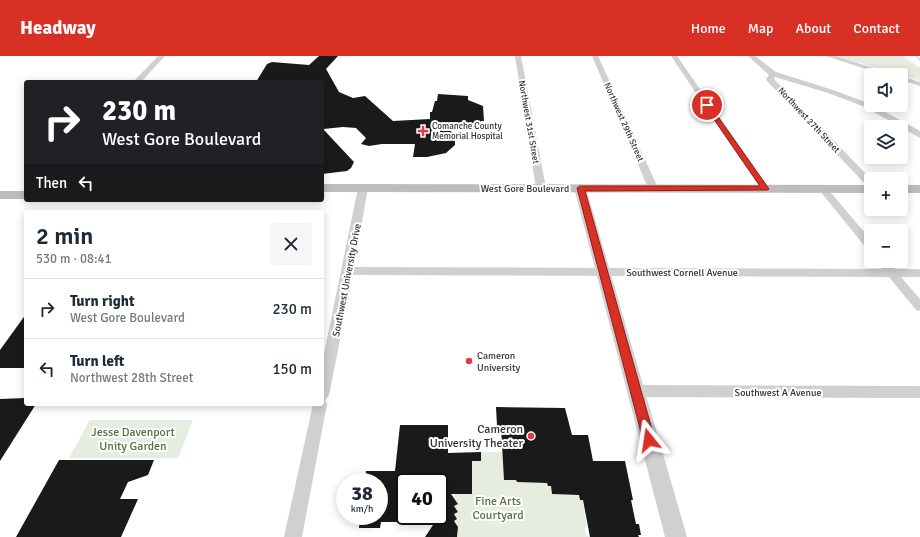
<!DOCTYPE html>
<html lang="en">
<head>
<meta charset="utf-8">
<style>
  :root { --surface:#fff; --page:#f6f6f7; --text:#1f2937; --muted:#747a83; --line:#e0e1e3; --accent:#d93025 }
  body { margin:0; font-family:Signika,sans-serif; background:var(--page); color:var(--text); height:100vh; display:flex; flex-direction:column; font-size:15px; white-space:nowrap }
  * { box-sizing:border-box; margin:0 }
  p { font-size:13px; color:var(--muted) }
  .icon { flex:none; width:22px; height:22px; fill:none; stroke:currentColor; stroke-width:2; stroke-linecap:round; stroke-linejoin:round }
  .map { position:relative; flex:1; overflow:hidden }
  .details { position:absolute; left:24px; top:154px; width:300px; height:196px; display:flex; flex-direction:column; background:var(--surface); border-radius:4px; box-shadow:0 2px 10px #0003 }
  .details>* { flex:none }
  .hud { position:absolute; left:24px; top:24px; width:300px; height:122px; border-radius:4px; box-shadow:0 2px 10px #0003; background:#202124; color:#fff; overflow:hidden }
  .controls { position:absolute; left:864px; top:12px; display:grid; gap:8px }
  .controls a { display:grid; place-items:center; width:44px; height:44px; border-radius:4px; background:var(--surface); box-shadow:0 2px 10px #0003; font-size:20px }
  .speed { position:absolute; left:336px; top:417px; display:flex; gap:8px; font-size:20px; font-weight:700; text-align:center }
  .speed>* { display:grid; place-content:center; width:52px; height:52px; border-radius:50%; background:var(--surface); box-shadow:0 2px 10px #0003; line-height:1 }
  .speed small { font-size:10px; font-weight:400 }
  .speed .limit { border:2px solid #111; border-radius:6px; background:#fff; color:#111 }
  .pin { position:absolute; display:grid; place-items:center; width:34px; height:34px; color:#fff; margin:-17px; border:2px solid #fff; border-radius:50%; box-shadow:0 1px 4px #0007 }
  .me { position:absolute; width:44px; margin:-22px; rotate:345deg; stroke-linejoin:round; filter:drop-shadow(0 0 3px #0008) }
  .turn { display:flex; align-items:center; gap:14px; height:84px; padding:0 12px; font-size:18px }
  .turn .icon { width:52px; height:52px; stroke-width:2.5 }
  .turn b { display:block; font-size:28px; line-height:34px }
  .then { display:flex; align-items:center; height:38px; padding:0 12px; background:#0003; gap:8px; font-size:15px }
  .round { display:grid; place-items:center; flex:none; width:42px; height:42px; border-radius:4px; background:var(--page) }
  .summary { display:flex; align-items:center; justify-content:space-between; height:68px; padding:0 12px }
  h1 { font-size:24px; font-weight:600; line-height:30px }
  ul { padding:0; list-style:none }
  li { display:flex; align-items:center; gap:12px; height:60px; padding:0 12px; border-top:1px solid var(--line) }
  li div { flex:1 }
  li b { display:block; font-size:15px }
  li em { font-style:normal }
  header { display:flex; align-items:center; gap:24px; box-sizing:border-box; height:56px; padding:0 20px; background:var(--accent); color:#fff }
  header strong { font-size:19px }
  nav { display:flex; gap:22px; margin-inline-start:auto; font-size:14px }
  .map>svg:first-child { display:block }
</style>
</head>
<body>
<header>
<strong>Headway</strong>
<nav><a>Home</a><a>Map</a><a>About</a><a>Contact</a></nav>
</header>
<div class="map">
<svg width="920" height="481" viewBox="0 0 920 481">
  <rect width="100%" height="100%" fill="#fff"/>
  <!-- green -->
  <g fill="#e6ecdf">
    <path d="M 836,0 L 903,0 L 920,12 L 920,25 Z"/>
    <path d="M 90,364 L 193,364 L 178,402 L 69,402 Z"/>
    <path d="M 481,396 L 503,396 L 505,424 L 516,424 L 517,426 L 547,427 L 548,430 L 551,430 L 552,438 L 579,439 L 580,444 L 583,444 L 587,471 L 585,472 L 586,479 L 589,479 L 590,481 L 455,481 L 458,479 L 455,473 L 458,471 L 454,465 L 457,463 L 455,459 L 458,456 L 454,450 L 458,448 L 455,443 L 455,438 L 472,438 L 472,405 Z"/>
  </g>
  <g fill="none" stroke-linecap="round" stroke-linejoin="round">
    <!-- stream -->
    <path stroke="#cfe2ee" stroke-width="2" d="M 916,0 L 920,4"/>
  </g>
  <!-- building -->
  <g fill="#1a1a1a">
    <path d="M 319,0 L 338,0 L 326,13 L 339,36 L 353,42 L 365,40 L 393,65 L 430,63 L 430,56 L 432,56 L 435,45 L 437,45 L 438,38 L 468,40 L 468,44 L 483,50 L 484,65 L 481,65 L 481,67 L 445,67 L 455,81 L 455,89 L 446,97 L 427,101 L 413,101 L 415,88 L 382,88 L 369,90 L 361,88 L 366,82 L 356,72 L 343,71 L 323,73 L 354,106 L 351,112 L 347,115 L 322,118 L 322,26 L 256,26 L 267,8 L 272,6 L 309,9 Z"/>
    <path d="M 26,258 L 26,312 L 0,312 L 0,294 Z"/>
    <path d="M 26,342 L 26,348 L 36,348 L 0,405 L 0,343 Z"/>
    <path d="M 496,351 L 565,352 L 572,379 L 588,379 L 593,405 L 625,405 L 633,444 L 631,444 L 636,468 L 639,468 L 641,479 L 638,479 L 639,481 L 590,481 L 583,444 L 580,444 L 579,439 L 552,438 L 551,430 L 548,430 L 547,427 L 517,426 L 516,424 L 504,424 L 501,370 L 497,370 Z"/>
    <path d="M 400,369 L 448,369 L 448,397 L 481,396 L 481,405 L 472,405 L 472,438 L 451,438 L 458,448 L 454,450 L 458,456 L 454,458 L 457,463 L 454,465 L 458,471 L 457,481 L 425,481 L 439,460 L 439,426 L 405,426 L 405,466 L 381,466 L 380,472 L 359,472 L 360,460 L 379,460 L 379,426 L 365,426 L 366,415 L 395,415 Z"/>
    <path d="M 59,404 L 154,404 L 148,419 L 128,426 L 120,443 L 138,443 L 121,481 L 16,481 Z"/>
  </g>
  <g fill="none" stroke-linecap="round" stroke-linejoin="round">
    <!-- minor -->
    <g fill="#d0d0d0" fill-rule="evenodd">
      <path d="M 158,0 L 165,0 L 141,26 L 133,26 Z"/>
      <path d="M 515,0 L 521,0 L 546,132 L 541,135 L 536,132 Z"/>
      <path d="M 592,0 L 598,0 L 658,132 L 656,134 L 653,135 L 648,132 Z"/>
      <path d="M 671,0 L 677,0 L 770,133 L 768,135 L 762,135 Z"/>
      <path d="M 748,0 L 755,0 L 776,16 L 833,34 L 871,48 L 920,75 L 920,82 L 865,51 L 828,37 L 775,21 L 774,23 L 871,123 L 871,132 L 868,131 L 767,25 L 766,23 L 769,19 Z"/>
      <path d="M 826,0 L 836,0 L 895,19 L 884,19 Z"/>
      <path d="M 901,20 L 920,26 L 920,30 L 901,24 Z"/>
      <path d="M 363,129 L 368,132 L 354,211 L 882,213 L 876,205 L 888,205 L 895,213 L 920,213 L 920,221 L 901,221 L 920,243 L 920,255 L 916,254 L 889,221 L 353,219 L 329,339 L 325,344 L 327,348 L 302,481 L 284,481 L 313,348 L 322,348 L 322,307 L 358,132 Z"/>
      <path d="M 823,130 L 826,131 L 871,184 L 871,194 L 867,193 L 820,135 L 818,133 L 820,131 Z"/>
      <path d="M 635,329 L 920,330 L 920,342 L 635,341 L 630,339 L 628,335 L 630,331 Z"/>
    </g>
    <!-- tertiary -->
    <path fill="#d0d0d0" fill-rule="evenodd" d="M 580,128 L 586,132 L 687,481 L 665,481 L 574,132 Z"/>
    <!-- secondary -->
    <g fill="#bdbdbd" fill-rule="evenodd">
      <path d="M 322,128 L 871,129 L 871,137 L 322,136 Z"/>
      <rect x="901" y="129" width="19" height="8"/>
      <rect x="0" y="135" width="26" height="8"/>
    </g>
  </g>
  <!-- route -->
  <path fill="#d93025" stroke="#8d1f18" d="M 705,48 L 709,48 L 769,133 L 768,134 L 585,135 L 655,384 L 653,388 L 649,390 L 645,388 L 643,384 L 577,132 L 580,130 L 760,130 L 704,49 Z"/>
  <!-- markers -->
  <g fill="#e63946" stroke="#fff" stroke-width="1.5">
    <path d="M421 69h4v4h4v4h-4v4h-4v-4h-4v-4h4z"/>
    <circle cx="469" cy="305" r="4"/>
    <circle cx="531" cy="380" r="4"/>
  </g>
  <g text-anchor="middle" stroke-width="4" stroke-linejoin="round" paint-order="stroke">
    <!-- far-street labels -->
    <g font-size="9" fill="#333" stroke="#fff">
      <text transform="translate(809 64) rotate(47)" y="3">Northwest 27th Street</text>
      <text transform="translate(529 66) rotate(80)" y="3">Northwest 31st Street</text>
      <text transform="translate(624 66) rotate(66)" y="3">Northwest 29th Street</text>
    </g>
    <!-- far-poi labels -->
    <g font-size="9" fill="#333" stroke="#fff" text-anchor="start">
      <text x="432" y="73">Comanche County<tspan x="432" dy="10">Memorial Hospital</tspan></text>
    </g>
    <!-- street labels -->
    <g font-size="10" fill="#333" stroke="#fff">
      <text x="525" y="136">West Gore Boulevard</text>
      <text x="682" y="220">Southwest Cornell Avenue</text>
      <text transform="translate(346 224) rotate(-79)" y="4">Southwest University Drive</text>
      <text x="778" y="340">Southwest A Avenue</text>
    </g>
    <!-- poi labels -->
    <g font-size="10" fill="#333" stroke="#fff" text-anchor="start">
      <text x="477" y="303">Cameron<tspan x="477" dy="12">University</tspan></text>
    </g>
    <!-- near-poi labels -->
    <g font-size="12" fill="#333" stroke="#fff" text-anchor="end">
      <text x="523" y="377">Cameron<tspan x="523" dy="14">University Theater</tspan></text>
    </g>
    <!-- near-park labels -->
    <g font-size="12" fill="#56703f" stroke="#fff">
      <text x="133" y="380">Jesse Davenport<tspan x="133" dy="14">Unity Garden</tspan></text>
      <text x="498" y="449">Fine Arts<tspan x="498" dy="14">Courtyard</tspan></text>
    </g>
  </g>
</svg>
<div class="controls">
<a><svg class="icon" aria-label="sound" viewBox="0 0 24 24"><path d="M4 9h4l5-4v14l-5-4H4zM17 9q2 3 0 6"/></svg></a>
<a><svg class="icon" aria-label="layers" viewBox="0 0 24 24"><path d="M12 4l9 5-9 5-9-5zM3 14l9 5 9-5"/></svg></a>
<a>+</a>
<a>−</a>
</div>
<div class="speed"><div>38<small>km/h</small></div><div class="limit">40</div></div>
<div class="pin" style="left:707px;top:49px;background:#d93025"><svg class="icon" aria-label="arrive" viewBox="0 0 24 24"><path d="M6 21V4h12l-3 4 3 4H6"/></svg></div>
<svg class="me" style="left:649px;top:384px" viewBox="-20 -20 40 40"><path d="M0-17L14 15 0 8-14 15z" fill="#d93025" stroke="#fff" stroke-width="4"/></svg>
<div class="hud">
<div class="turn"><svg class="icon" aria-label="right" viewBox="0 0 24 24"><path d="M7 20v-9h11M14 6l5 5-5 5"/></svg><div><b>230 m</b>West Gore Boulevard</div></div>
<div class="then">Then<svg class="icon" aria-label="left" viewBox="0 0 24 24"><path d="M17 20v-9H6M10 6l-5 5 5 5"/></svg></div>
</div>
<section class="details">
<div class="summary"><div><h1>2 min</h1><p>530 m · 08:41</p></div><a class="round"><svg class="icon" aria-label="close" viewBox="0 0 24 24"><path d="M6 6l12 12M18 6L6 18"/></svg></a></div>
<ul>
<li><svg class="icon" aria-label="right" viewBox="0 0 24 24"><path d="M7 20v-9h11M14 6l5 5-5 5"/></svg><div><b>Turn right</b><p>West Gore Boulevard</p></div><em>230 m</em></li>
<li><svg class="icon" aria-label="left" viewBox="0 0 24 24"><path d="M17 20v-9H6M10 6l-5 5 5 5"/></svg><div><b>Turn left</b><p>Northwest 28th Street</p></div><em>150 m</em></li>
</ul>
</section>
</div>
</body>
</html>
